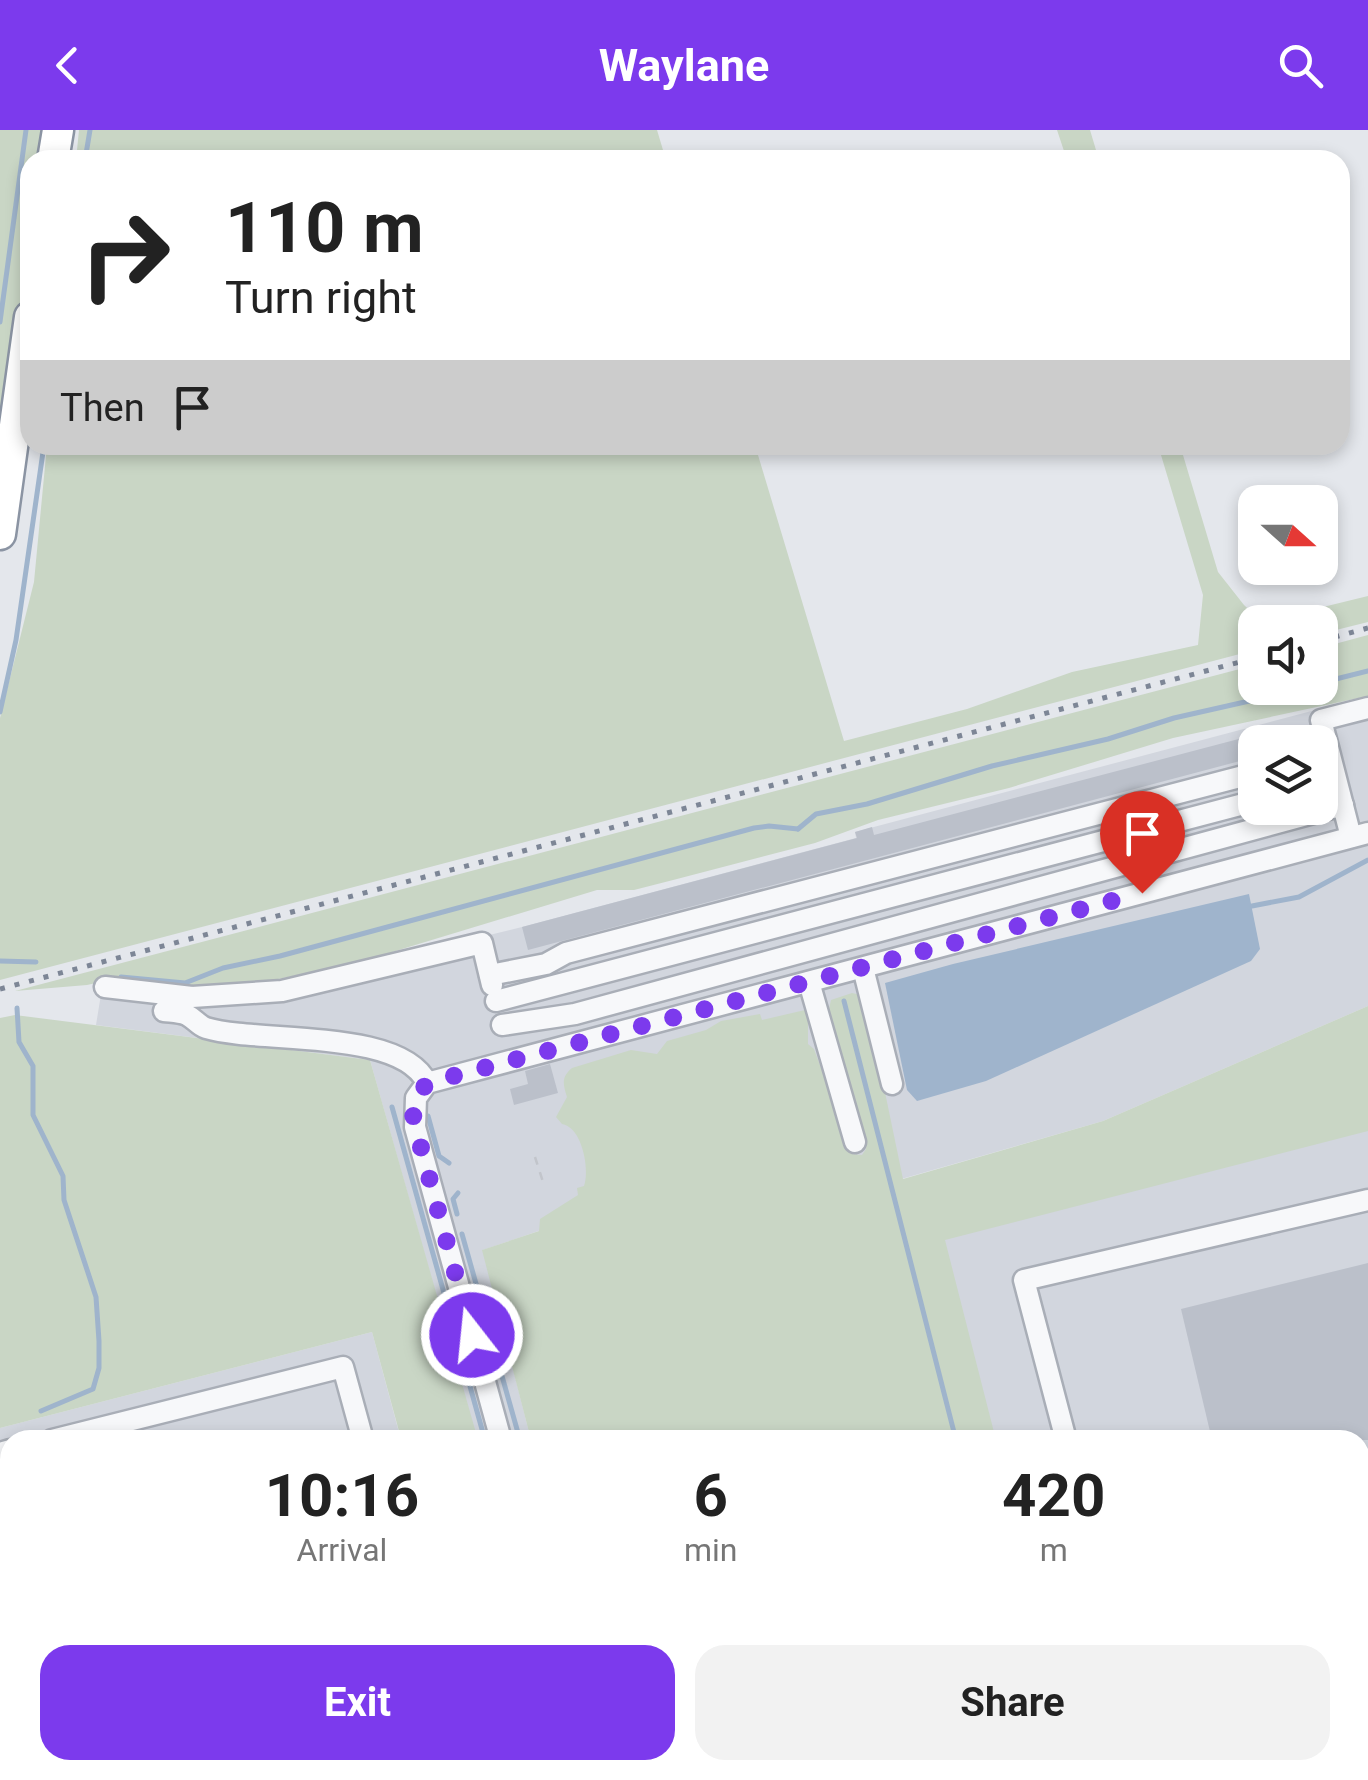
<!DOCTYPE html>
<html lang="en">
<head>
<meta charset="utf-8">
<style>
  :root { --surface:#fff; --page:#f2f2f2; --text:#222; --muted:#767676; --accent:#7c3aed }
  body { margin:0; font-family:Roboto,sans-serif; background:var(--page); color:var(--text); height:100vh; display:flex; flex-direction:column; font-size:38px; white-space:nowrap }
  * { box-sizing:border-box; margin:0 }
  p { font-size:32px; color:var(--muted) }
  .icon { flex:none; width:55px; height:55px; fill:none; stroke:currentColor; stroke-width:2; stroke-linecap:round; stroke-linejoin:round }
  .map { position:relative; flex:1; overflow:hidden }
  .side { position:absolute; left:0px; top:1300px; width:1370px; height:350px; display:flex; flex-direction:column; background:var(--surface); border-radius:30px 30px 0 0; box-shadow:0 5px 15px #0003 }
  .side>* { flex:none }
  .banner { position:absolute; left:20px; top:20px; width:1330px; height:305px; border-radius:30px; box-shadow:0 5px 15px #0003; background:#fff; color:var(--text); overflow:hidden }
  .needle { width:65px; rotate:111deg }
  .fabs { position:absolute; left:1238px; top:355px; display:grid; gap:20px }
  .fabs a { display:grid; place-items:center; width:100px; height:100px; border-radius:20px; background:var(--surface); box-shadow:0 5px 15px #0003; font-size:50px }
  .pin { position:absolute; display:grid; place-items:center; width:85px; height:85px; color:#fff; margin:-102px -42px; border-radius:50% 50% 50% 0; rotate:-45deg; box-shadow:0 0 10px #0007 }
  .pin .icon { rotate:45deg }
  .me { position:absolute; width:110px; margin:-55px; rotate:344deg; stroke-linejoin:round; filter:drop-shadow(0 0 8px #0008) }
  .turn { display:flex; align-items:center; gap:35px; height:210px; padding:0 40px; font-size:45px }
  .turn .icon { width:130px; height:130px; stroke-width:2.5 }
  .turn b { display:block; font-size:70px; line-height:85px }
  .then { display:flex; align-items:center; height:95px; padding:0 40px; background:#0003; gap:20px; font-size:38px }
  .eta { display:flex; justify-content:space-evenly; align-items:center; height:170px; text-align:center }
  .eta b { font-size:60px; font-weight:700; line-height:70px }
  .button { display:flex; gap:20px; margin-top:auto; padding:20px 40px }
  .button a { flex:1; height:115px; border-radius:30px; background:var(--accent); color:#fff; font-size:40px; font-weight:700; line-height:115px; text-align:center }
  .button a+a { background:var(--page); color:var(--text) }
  header { display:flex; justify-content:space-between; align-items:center; height:130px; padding:0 40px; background:var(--accent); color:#fff; font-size:45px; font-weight:700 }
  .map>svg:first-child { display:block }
</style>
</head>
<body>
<header><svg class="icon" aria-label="back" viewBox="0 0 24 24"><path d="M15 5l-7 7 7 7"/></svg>Waylane<svg class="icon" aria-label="search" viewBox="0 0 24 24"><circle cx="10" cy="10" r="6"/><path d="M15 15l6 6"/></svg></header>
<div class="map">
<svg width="1368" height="1650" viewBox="0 0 1368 1650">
  <rect width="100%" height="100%" fill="#e4e7ec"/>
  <!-- built -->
  <g fill="#d2d6de" fill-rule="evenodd">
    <path d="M 1368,566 L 1368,876 L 1103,991 L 738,1096 L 550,1097 L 483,1120 L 531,1310 L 477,1310 L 370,930 L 96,895 L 103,852 L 287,854 L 522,797 L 856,708 L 855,702 ZM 1255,612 L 1320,612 L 1320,678 L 1255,678 Z"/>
    <path d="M 1368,984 L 1368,1650 L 1070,1650 L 1068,1640 L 1360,1640 L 1360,1310 L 985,1310 L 932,1101 Z"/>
    <path d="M 372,1202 L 401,1310 L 10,1310 L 10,1640 L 269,1640 L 271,1650 L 0,1650 L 0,1298 Z"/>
    <path d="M 308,1640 L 1026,1640 L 1029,1650 L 309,1650 Z"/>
  </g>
  <!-- green -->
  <g fill="#c9d6c5">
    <path d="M 0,0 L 46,0 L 41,30 L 30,30 L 30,109 L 0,318 Z"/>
    <path d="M 79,0 L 657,0 L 666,30 L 76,30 Z"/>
    <path d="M 1057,0 L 1090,0 L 1099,30 L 1067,30 Z"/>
    <path d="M 47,315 L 755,315 L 844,611 L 967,579 L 1072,542 L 1198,515 L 1203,465 L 1158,315 L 1180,315 L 1218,442 L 1244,475 L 1262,492 L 1368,466 L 1368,492 L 1320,504 L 1320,492 L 1255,492 L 1255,520 L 0,850 L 0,588 L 34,452 Z"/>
    <path d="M 1368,505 L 1368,566 L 1173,608 L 1009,658 L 878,690 L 815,713 L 677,749 L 634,760 L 597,760 L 356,833 L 244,856 L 202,860 L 105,851 L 87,855 L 15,861 L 1255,535 L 1255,558 L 1320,558 L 1320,518 Z"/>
    <path d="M 852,863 L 865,866 L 903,1049 L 1103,991 L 1368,876 L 1368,1001 L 945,1110 L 996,1310 L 531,1310 L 482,1120 L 539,1101 L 540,1089 L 578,1065 L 577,1058 L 584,1056 C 590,1039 582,997 562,994 L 556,987 L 567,967 C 563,954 561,947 572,938 L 631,920 L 657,924 L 667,911 L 706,900 L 721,891 L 760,884 L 762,890 L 805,880 L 808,888 L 808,914 L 814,919 L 853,1024 L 862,1025 L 866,1019 L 829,879 L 831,870 Z"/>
    <path d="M 15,885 L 370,930 L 478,1310 L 391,1310 L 400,1305 L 372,1202 L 0,1298 L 0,888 Z"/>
    <path d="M 10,1638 L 10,1640 L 69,1640 L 27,1650 L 0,1650 L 0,1641 Z"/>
    <path d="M 476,1640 L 594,1640 L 596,1650 L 477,1650 Z"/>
    <path d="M 1008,1640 L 1079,1640 L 1082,1650 L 1011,1650 Z"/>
  </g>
  <!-- water -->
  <path fill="#9fb4cc" d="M 1249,764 L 1260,819 L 1251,831 L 986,951 L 917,971 L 907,960 L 885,853 L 953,834 Z"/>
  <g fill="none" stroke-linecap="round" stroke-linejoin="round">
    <!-- stream -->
    <g stroke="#9fb4cc" stroke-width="5">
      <path d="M 85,30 L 90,0"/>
      <path d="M 0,192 L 26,0"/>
      <path d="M 1320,553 L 1368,541"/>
      <path d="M 0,582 L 16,510 L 44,315"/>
      <path d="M 798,699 L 816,684 L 867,674 L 992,636 L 1108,609 L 1174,588 L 1307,558"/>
      <path d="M 1252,776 L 1299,767 L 1368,730"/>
      <path d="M 0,831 L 36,832"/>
      <path d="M 121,847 L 185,853 L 223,838 L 280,826 L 754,698 L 769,696 L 798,699"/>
      <path d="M 844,871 L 956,1310"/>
      <path d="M 17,878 L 19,912 L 33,936 L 33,985 L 63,1046 L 64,1070 L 96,1167 L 99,1211 L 99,1238 L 93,1259 L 41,1281"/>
      <path d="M 392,977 L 485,1310"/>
      <path d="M 428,986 L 439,1026 L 449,1033"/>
      <path d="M 457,1084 L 453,1069 L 458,1063"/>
      <path d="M 462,1104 L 520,1310"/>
      <path d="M 1040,1640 L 1042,1650"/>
    </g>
  </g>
  <!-- building -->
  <g fill="#bbc0ca">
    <path d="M 1250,606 L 1255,627 L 528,820 L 522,797 L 857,708 L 855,702 L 872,697 L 874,705 Z"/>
    <path d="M 550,934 L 558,963 L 514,975 L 510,959 L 528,954 L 525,941 Z"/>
    <path d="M 1368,1133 L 1368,1310 L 1212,1310 L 1181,1179 Z"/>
  </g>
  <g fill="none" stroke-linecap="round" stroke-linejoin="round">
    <!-- minor casing -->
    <g stroke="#a9aeb7" stroke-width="25">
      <g id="minor">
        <path d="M 1351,707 L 1321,590 L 1368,578"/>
        <path d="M 863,838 L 892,954"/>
        <path d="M 490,845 L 546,834 L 566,823 L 1255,643"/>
        <path d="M 809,852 L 855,1012"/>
        <path d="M 105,857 L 192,867 L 282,861 L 482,813 L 492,855"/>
        <path d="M 496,871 L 1255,671"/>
        <path d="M 164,881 C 172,882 180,882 187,885 C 195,889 198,895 206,898 C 260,914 401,898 427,953"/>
        <path d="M 502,895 L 575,884 L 1343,675"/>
        <path d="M 52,1310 L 343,1237 L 363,1310"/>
        <path d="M 501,1310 L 415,997 L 416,968 L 427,953 L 1368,703"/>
        <path d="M 1066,1310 L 1024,1150 L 1368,1070"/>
        <path d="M 0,1323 L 10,1320"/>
        <path d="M 0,1621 L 10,1618"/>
        <path d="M 288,1640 L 290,1650"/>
        <path d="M 601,1640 L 604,1650"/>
        <path d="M 1000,1640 L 1003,1650"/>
        <path d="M 1165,1640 L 1168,1650"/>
        <path d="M 356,1650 L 388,1640"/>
      </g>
    </g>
    <!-- highway casing -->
    <g stroke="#8b94a3" stroke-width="35">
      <g id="highway">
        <path d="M 53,30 L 58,0"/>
        <path d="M 0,404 L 30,187"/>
      </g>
    </g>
    <!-- path -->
    <path stroke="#c2c5cb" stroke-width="2.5" stroke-dasharray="8 8" stroke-linecap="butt" d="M 535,1027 L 543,1052"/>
    <!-- minor -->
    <use href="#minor" stroke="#f7f8fa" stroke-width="20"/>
    <!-- highway -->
    <use href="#highway" stroke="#fff" stroke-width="30"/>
    <!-- rail -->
    <g stroke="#7d8696" stroke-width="5" stroke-dasharray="5 10" stroke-linecap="butt">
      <path d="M 1320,511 L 1368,498"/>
      <path d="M 0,859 L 1255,528"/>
    </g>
  </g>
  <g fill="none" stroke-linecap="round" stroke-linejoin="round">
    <!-- route -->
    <path stroke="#7c3aed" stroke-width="18" stroke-dasharray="0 32.4" d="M 472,1205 L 413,988 L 416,968 L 427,953 L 1142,763"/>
  </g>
</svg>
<div class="fabs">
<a><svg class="needle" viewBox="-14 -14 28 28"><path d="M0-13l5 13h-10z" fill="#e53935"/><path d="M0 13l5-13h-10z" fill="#767676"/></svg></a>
<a><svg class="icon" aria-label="sound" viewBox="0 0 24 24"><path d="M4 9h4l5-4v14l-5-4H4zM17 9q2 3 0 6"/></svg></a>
<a><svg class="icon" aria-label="layers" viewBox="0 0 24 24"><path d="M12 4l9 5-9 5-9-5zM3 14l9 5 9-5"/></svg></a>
</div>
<div class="pin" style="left:1142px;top:763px;background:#d93025"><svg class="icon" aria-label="arrive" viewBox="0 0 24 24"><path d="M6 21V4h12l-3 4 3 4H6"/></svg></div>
<svg class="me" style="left:472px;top:1205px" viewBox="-20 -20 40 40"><circle r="17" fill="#7c3aed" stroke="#fff" stroke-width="3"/><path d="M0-11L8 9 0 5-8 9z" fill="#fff"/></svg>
<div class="banner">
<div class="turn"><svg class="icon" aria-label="right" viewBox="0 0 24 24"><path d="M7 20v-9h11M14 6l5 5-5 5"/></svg><div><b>110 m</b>Turn right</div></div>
<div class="then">Then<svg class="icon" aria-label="arrive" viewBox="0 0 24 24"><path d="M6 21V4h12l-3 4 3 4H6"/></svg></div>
</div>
<section class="side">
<div class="eta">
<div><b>10:16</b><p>Arrival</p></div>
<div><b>6</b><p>min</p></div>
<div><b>420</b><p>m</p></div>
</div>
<div class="button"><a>Exit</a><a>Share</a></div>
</section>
</div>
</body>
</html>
